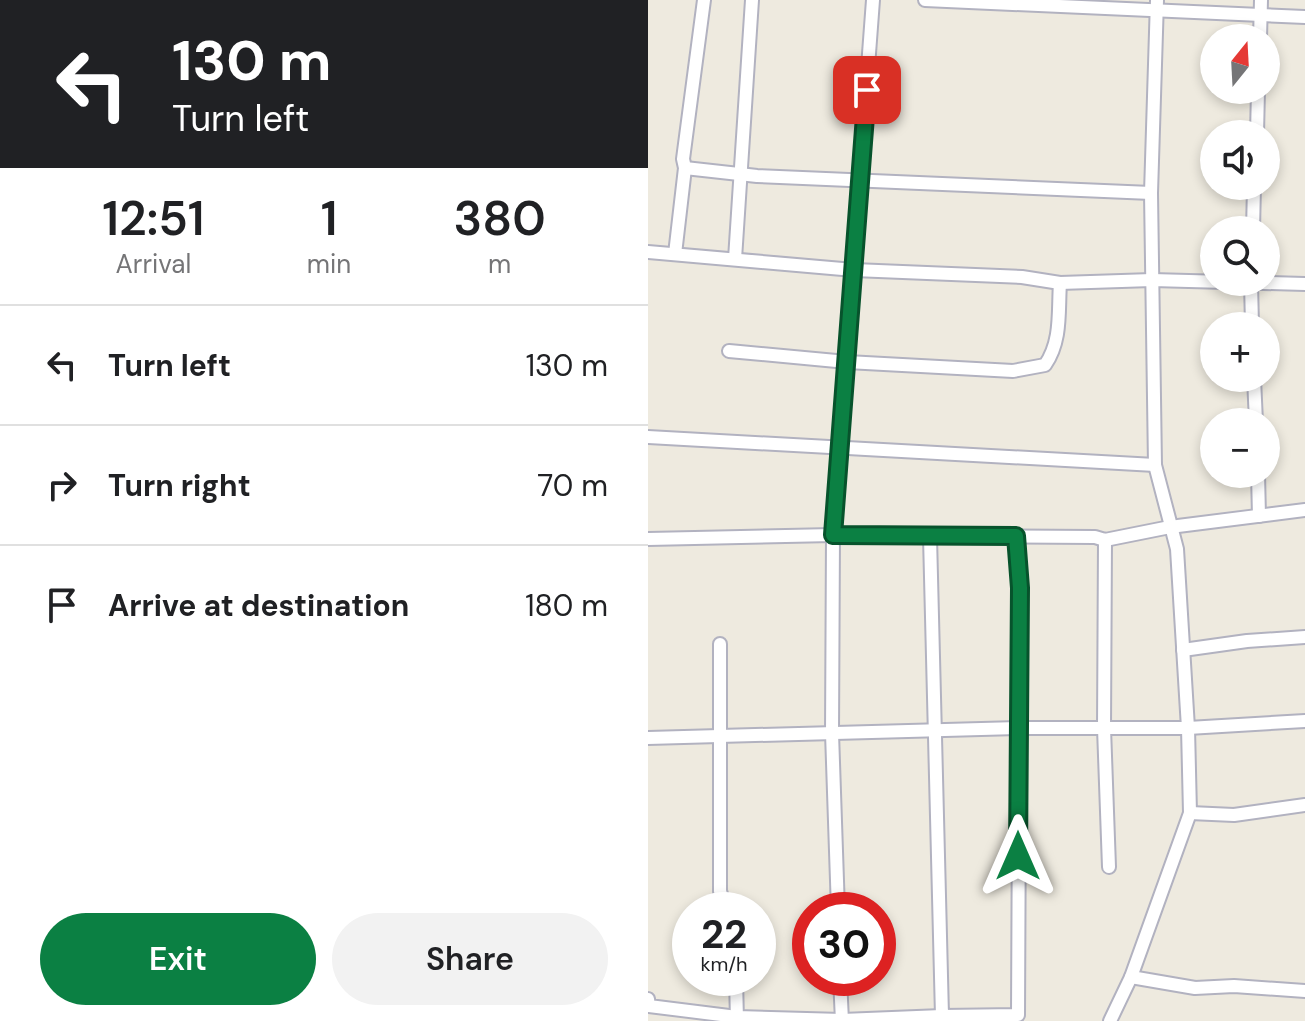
<!DOCTYPE html>
<html lang="en">
<head>
<meta charset="utf-8">
<style>
  :root { --surface:#fff; --page:#f2f2f2; --text:#202124; --muted:#757577; --line:#e0e0e0; --accent:#0b8043 }
  body { margin:0; font-family:"DM Sans",sans-serif; background:var(--page); color:var(--text); height:100vh; display:flex; flex-direction:column; font-size:30px; white-space:nowrap }
  * { box-sizing:border-box; margin:0 }
  p { font-size:26px; color:var(--muted) }
  .icon { flex:none; width:44px; height:44px; fill:none; stroke:currentColor; stroke-width:2; stroke-linecap:round; stroke-linejoin:round }
  .map { position:relative; flex:1; overflow:hidden }
  .details { display:flex; flex-direction:column; background:var(--surface); width:648px }
  .details>* { flex:none }
  .top-card { background:#202124; color:#fff; overflow:hidden }
  .needle { width:52px; rotate:18deg }
  .fabs { position:absolute; left:552px; top:24px; display:grid; gap:16px }
  .fabs a { display:grid; place-items:center; width:80px; height:80px; border-radius:50%; background:var(--surface); box-shadow:0 4px 12px #0003; font-size:40px }
  .speed { position:absolute; left:24px; top:892px; display:flex; gap:16px; font-size:40px; font-weight:700; text-align:center }
  .speed>* { display:grid; place-content:center; width:104px; height:104px; border-radius:50%; background:var(--surface); box-shadow:0 4px 12px #0003; line-height:1 }
  .speed small { font-size:20px; font-weight:400 }
  .speed .limit { border:12px solid #d22; background:#fff; color:#111 }
  .pin { position:absolute; display:grid; place-items:center; width:68px; height:68px; color:#fff; margin:-34px; border-radius:16px; box-shadow:0 4px 12px #0006 }
  .me { position:absolute; width:88px; margin:-44px; rotate:0deg; stroke-linejoin:round; filter:drop-shadow(0 0 6px #0008) }
  .turn { display:flex; align-items:center; gap:28px; height:168px; padding:0 40px; font-size:36px }
  .turn .icon { width:104px; height:104px; stroke-width:2.5 }
  .turn b { display:block; font-size:56px; line-height:68px }
  .eta { display:flex; justify-content:space-evenly; align-items:center; height:136px; text-align:center }
  .eta b { font-size:48px; font-weight:600; line-height:56px }
  .button { display:flex; gap:16px; margin-top:auto; padding:16px 40px }
  .button a { flex:1; height:92px; border-radius:48px; background:var(--accent); color:#fff; font-size:32px; font-weight:600; line-height:92px; text-align:center }
  .button a+a { background:var(--page); color:var(--text) }
  ul { padding:0; list-style:none }
  li { display:flex; align-items:center; gap:24px; height:120px; padding:0 40px; border-top:2px solid var(--line) }
  li div { flex:1 }
  li b { display:block; font-size:30px }
  li em { font-style:normal }
  main { display:flex; flex:1; min-height:0 }
  .map>svg:first-child { display:block }
</style>
</head>
<body>
<main>
<section class="details">
<div class="top-card">
<div class="turn"><svg class="icon" aria-label="left" viewBox="0 0 24 24"><path d="M17 20v-9H6M10 6l-5 5 5 5"/></svg><div><b>130 m</b>Turn left</div></div>
</div>
<div class="eta">
<div><b>12:51</b><p>Arrival</p></div>
<div><b>1</b><p>min</p></div>
<div><b>380</b><p>m</p></div>
</div>
<ul>
<li><svg class="icon" aria-label="left" viewBox="0 0 24 24"><path d="M17 20v-9H6M10 6l-5 5 5 5"/></svg><div><b>Turn left</b></div><em>130 m</em></li>
<li><svg class="icon" aria-label="right" viewBox="0 0 24 24"><path d="M7 20v-9h11M14 6l5 5-5 5"/></svg><div><b>Turn right</b></div><em>70 m</em></li>
<li><svg class="icon" aria-label="arrive" viewBox="0 0 24 24"><path d="M6 21V4h12l-3 4 3 4H6"/></svg><div><b>Arrive at destination</b></div><em>180 m</em></li>
</ul>
<div class="button"><a>Exit</a><a>Share</a></div>
</section>
<div class="map">
<svg width="657" height="1021" viewBox="0 0 657 1021">
  <rect width="100%" height="100%" fill="#eeeadf"/>
  <g fill="none" stroke-linecap="round" stroke-linejoin="round">
    <!-- minor casing -->
    <g stroke="#b2b2c0" stroke-width="16">
      <g id="minor">
        <path d="M 277,0 L 657,17"/>
        <path d="M 612,38 L 613,0"/>
        <path d="M 609,134 L 610,90"/>
        <path d="M 37,168 L 109,176 L 503,193"/>
        <path d="M 605,230 L 606,186"/>
        <path d="M 0,252 L 206,270 L 374,277 L 412,283 L 504,280 L 657,284"/>
        <path d="M 27,254 L 37,168 L 35,159 L 56,0"/>
        <path d="M 87,259 L 104,0"/>
        <path d="M 603,282 L 604,326"/>
        <path d="M 81,351 L 199,362 L 365,371 L 397,365 C 414,341 410,311 412,283"/>
        <path d="M 606,378 L 608,422"/>
        <path d="M 0,437 L 507,465"/>
        <path d="M 610,474 L 611,516"/>
        <path d="M 282,537 L 294,1016 L 370,1015 L 372,588 L 368,536"/>
        <path d="M 0,539 L 185,535 L 447,537 L 457,540 L 522,527 L 657,510"/>
        <path d="M 457,540 L 456,728 L 461,867"/>
        <path d="M 72,644 L 72,891 L 78,910"/>
        <path d="M 535,650 L 599,641 L 657,637"/>
        <path d="M 0,738 L 370,728 L 540,728 L 657,721"/>
        <path d="M 542,813 L 586,815 L 657,805"/>
        <path d="M 190,910 L 184,733 L 185,535 L 225,0"/>
        <path d="M 483,977 L 547,988 L 586,986 L 657,991"/>
        <path d="M 88,978 L 89,1021"/>
        <path d="M 192,978 L 194,1021"/>
        <path d="M 0,999 L 1,1006 L 89,1017 L 194,1020 L 294,1016"/>
        <path d="M 462,1021 L 483,977 L 542,813 L 540,728 L 529,549 L 507,465 L 503,193 L 509,0"/>
      </g>
    </g>
    <!-- minor -->
    <use href="#minor" stroke="#fff" stroke-width="12"/>
  </g>
  <g fill="none" stroke-linecap="round" stroke-linejoin="round">
    <!-- route casing -->
    <g stroke="#07532c" stroke-width="20">
      <path id="route" d="M 219,90 L 185,535 L 368,536 L 372,588 L 370,856"/>
    </g>
    <!-- route -->
    <use href="#route" stroke="#0b8043" stroke-width="14"/>
  </g>
</svg>
<div class="fabs">
<a><svg class="needle" viewBox="-14 -14 28 28"><path d="M0-13l5 13h-10z" fill="#e53935"/><path d="M0 13l5-13h-10z" fill="#757577"/></svg></a>
<a><svg class="icon" aria-label="sound" viewBox="0 0 24 24"><path d="M4 9h4l5-4v14l-5-4H4zM17 9q2 3 0 6"/></svg></a>
<a><svg class="icon" aria-label="search" viewBox="0 0 24 24"><circle cx="10" cy="10" r="6"/><path d="M15 15l6 6"/></svg></a>
<a>+</a>
<a>−</a>
</div>
<div class="speed"><div>22<small>km/h</small></div><div class="limit">30</div></div>
<div class="pin" style="left:219px;top:90px;background:#d93025"><svg class="icon" aria-label="arrive" viewBox="0 0 24 24"><path d="M6 21V4h12l-3 4 3 4H6"/></svg></div>
<svg class="me" style="left:370px;top:856px" viewBox="-20 -20 40 40"><path d="M0-17L14 15 0 8-14 15z" fill="#0b8043" stroke="#fff" stroke-width="4"/></svg>
</div>
</main>
</body>
</html>
